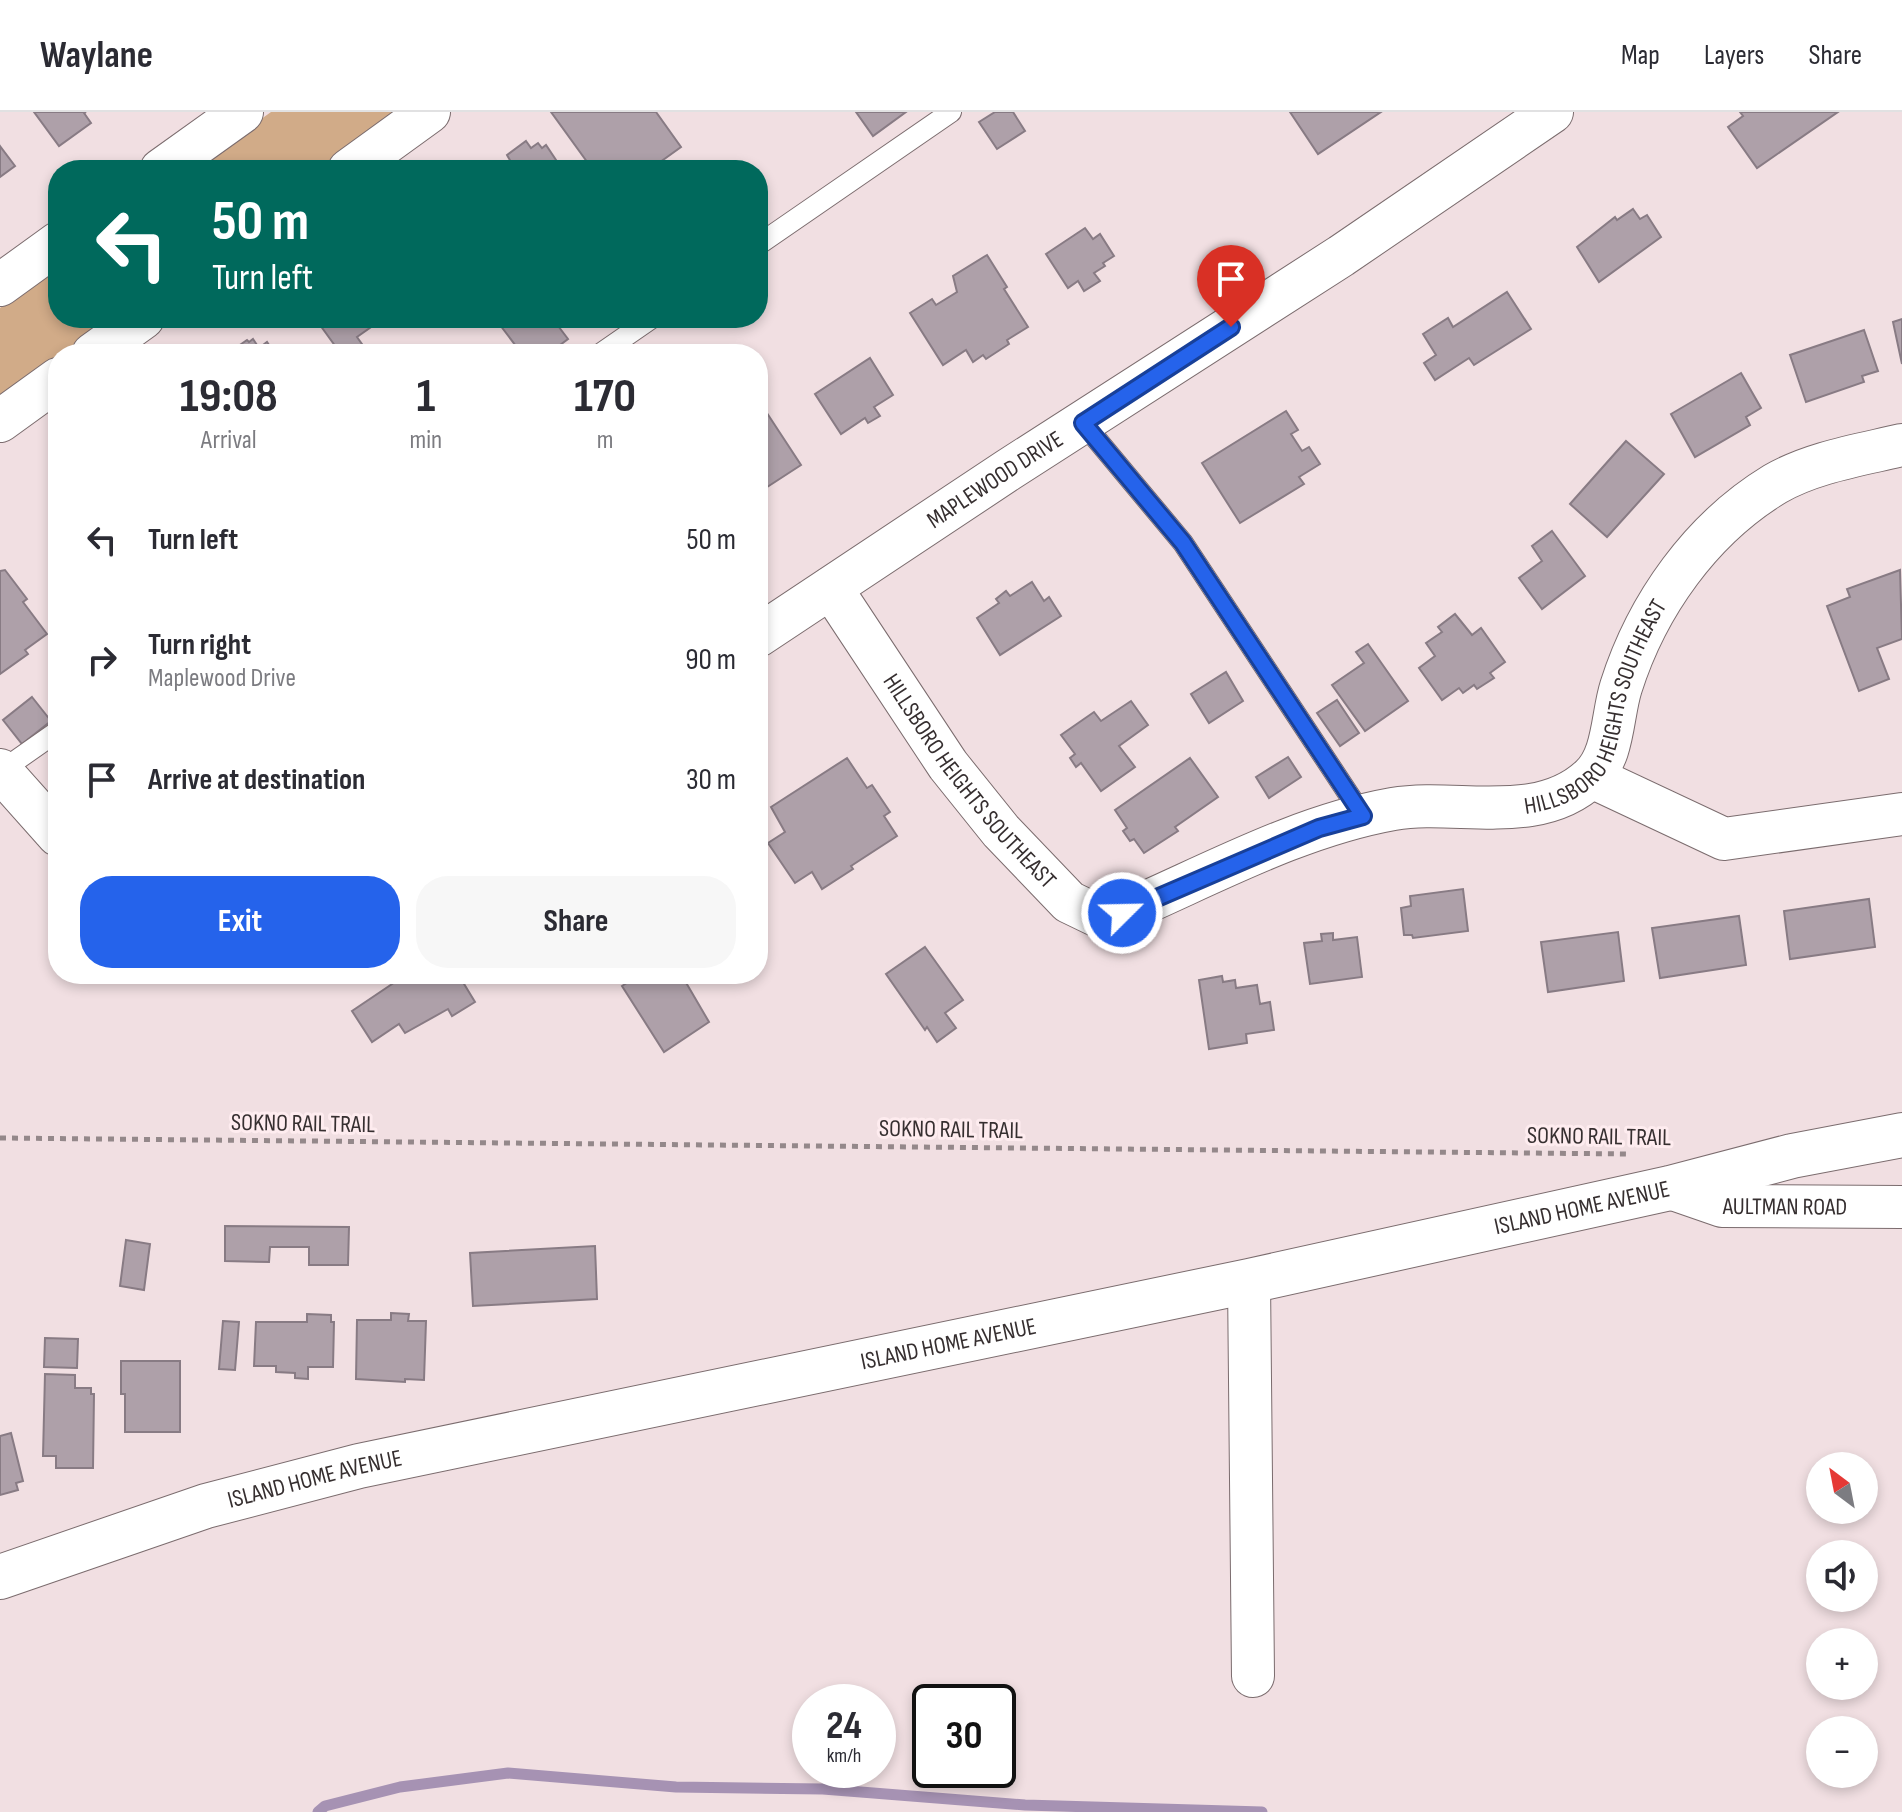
<!DOCTYPE html>
<html lang="en">
<head>
<meta charset="utf-8">
<style>
  :root { --surface:#fff; --page:#f7f7f7; --text:#2b2b33; --muted:#7c7c81; --line:#e1e1e2; --accent:#2563eb }
  body { margin:0; font-family:"Sofia Sans Condensed",sans-serif; background:var(--page); color:var(--text); height:100vh; display:flex; flex-direction:column; font-size:30px; white-space:nowrap }
  * { box-sizing:border-box; margin:0 }
  p { font-size:26px; color:var(--muted) }
  .icon { flex:none; width:44px; height:44px; fill:none; stroke:currentColor; stroke-width:2; stroke-linecap:round; stroke-linejoin:round }
  .map { position:relative; flex:1; overflow:hidden }
  .drawer { position:absolute; left:48px; top:232px; width:720px; height:640px; display:flex; flex-direction:column; background:var(--surface); border-radius:32px; box-shadow:0 4px 12px #0003 }
  .drawer>* { flex:none }
  .banner { position:absolute; left:48px; top:48px; width:720px; height:168px; border-radius:32px; box-shadow:0 4px 12px #0003; background:#00695c; color:#fff; overflow:hidden }
  .needle { width:52px; rotate:328deg }
  .fabs { position:absolute; left:1806px; top:1340px; display:grid; gap:16px }
  .fabs a { display:grid; place-items:center; width:72px; height:72px; border-radius:50%; background:var(--surface); box-shadow:0 4px 12px #0003; font-size:40px }
  .speed { position:absolute; left:792px; top:1572px; display:flex; gap:16px; font-size:40px; font-weight:700; text-align:center }
  .speed>* { display:grid; place-content:center; width:104px; height:104px; border-radius:50%; background:var(--surface); box-shadow:0 4px 12px #0003; line-height:1 }
  .speed small { font-size:20px; font-weight:400 }
  .speed .limit { border:4px solid #111; border-radius:12px; background:#fff; color:#111 }
  .pin { position:absolute; display:grid; place-items:center; width:68px; height:68px; color:#fff; margin:-82px -34px; border-radius:50% 50% 50% 0; rotate:-45deg; box-shadow:0 0 8px #0007 }
  .pin .icon { rotate:45deg }
  .me { position:absolute; width:88px; margin:-44px; rotate:67deg; stroke-linejoin:round; filter:drop-shadow(0 0 6px #0008) }
  .turn { display:flex; align-items:center; gap:28px; height:168px; padding:0 32px; font-size:36px }
  .turn .icon { width:104px; height:104px; stroke-width:2.5 }
  .turn b { display:block; font-size:56px; line-height:68px }
  .eta { display:flex; justify-content:space-evenly; align-items:center; height:136px; text-align:center }
  .eta b { font-size:48px; font-weight:700; line-height:56px }
  .cta { display:flex; gap:16px; margin-top:auto; padding:16px 32px }
  .cta a { flex:1; height:92px; border-radius:32px; background:var(--accent); color:#fff; font-size:32px; font-weight:700; line-height:92px; text-align:center }
  .cta a+a { background:var(--page); color:var(--text) }
  ul { padding:0; list-style:none }
  li { display:flex; align-items:center; gap:24px; height:120px; padding:0 32px }
  li div { flex:1 }
  li b { display:block; font-size:30px }
  li em { font-style:normal }
  header { display:flex; align-items:center; gap:48px; box-sizing:border-box; height:112px; padding:0 40px; background:var(--surface); border-bottom:2px solid var(--line) }
  header strong { font-size:38px }
  nav { display:flex; gap:44px; margin-inline-start:auto; font-size:28px }
  .map>svg:first-child { display:block }
</style>
</head>
<body>
<header>
<strong>Waylane</strong>
<nav><a>Map</a><a>Layers</a><a>Share</a></nav>
</header>
<div class="map">
<svg width="1902" height="1700" viewBox="0 0 1902 1700">
  <rect width="100%" height="100%" fill="#f1dfe2"/>
  <!-- green -->
  <g fill="#d1ab88">
    <path d="M 271,0 L 396,0 L 316,58 L 191,58 Z"/>
    <path d="M 58,154 L 58,206 L 112,206 L 62,242 L 58,242 L 58,245 L 0,287 L 0,196 Z"/>
  </g>
  <g fill="none" stroke-linecap="round" stroke-linejoin="round">
    <!-- stream -->
    <path stroke="#a692b3" stroke-width="11" d="M 318,1700 L 325,1694 L 400,1675 L 508,1661 L 676,1675 L 823,1677 L 1025,1693 L 1262,1700"/>
  </g>
  <!-- building -->
  <g fill="#aea0a9" stroke="#887b84" stroke-width="2">
    <path d="M 34,0 L 86,0 L 84,1 L 91,11 L 59,34 Z"/>
    <path d="M 551,0 L 656,0 L 681,35 L 649,58 L 593,58 Z"/>
    <path d="M 856,0 L 906,0 L 873,24 Z"/>
    <path d="M 1013,0 L 1025,19 L 997,37 L 979,10 L 995,0 Z"/>
    <path d="M 1290,0 L 1381,0 L 1318,42 Z"/>
    <path d="M 1740,0 L 1838,0 L 1757,56 L 1728,15 L 1743,4 Z"/>
    <path d="M 526,29 L 531,36 L 538,31 L 542,36 L 546,33 L 560,54 L 557,58 L 500,58 L 511,50 L 507,43 Z"/>
    <path d="M 0,34 L 15,54 L 0,65 Z"/>
    <path d="M 1633,97 L 1640,107 L 1647,103 L 1661,125 L 1599,170 L 1577,135 L 1615,105 L 1617,108 Z"/>
    <path d="M 1085,116 L 1093,127 L 1100,122 L 1114,144 L 1103,151 L 1105,154 L 1094,161 L 1100,169 L 1084,179 L 1078,169 L 1068,176 L 1046,142 Z"/>
    <path d="M 987,143 L 1007,175 L 1004,177 L 1028,215 L 1007,228 L 1009,232 L 986,247 L 983,243 L 973,250 L 966,238 L 943,253 L 910,201 L 932,187 L 936,193 L 957,180 L 953,164 Z"/>
    <path d="M 1507,180 L 1531,217 L 1474,253 L 1469,246 L 1435,268 L 1424,251 L 1436,243 L 1423,222 L 1448,206 L 1453,215 Z"/>
    <path d="M 315,206 L 384,206 L 357,225 L 369,242 L 341,242 Z"/>
    <path d="M 501,206 L 552,206 L 568,227 L 548,242 L 522,242 L 497,209 Z"/>
    <path d="M 1902,207 L 1902,252 L 1893,210 Z"/>
    <path d="M 1864,218 L 1878,259 L 1862,264 L 1864,270 L 1806,290 L 1790,243 Z"/>
    <path d="M 253,227 L 259,236 L 267,230 L 275,242 L 227,242 L 247,228 L 249,230 Z"/>
    <path d="M 870,246 L 893,283 L 874,295 L 880,304 L 868,311 L 865,306 L 841,322 L 815,282 Z"/>
    <path d="M 1741,261 L 1761,296 L 1746,305 L 1750,313 L 1695,345 L 1671,302 Z"/>
    <path d="M 761,292 L 801,353 L 758,381 L 758,294 Z"/>
    <path d="M 1286,299 L 1298,318 L 1291,322 L 1302,339 L 1309,335 L 1320,352 L 1299,365 L 1304,372 L 1240,411 L 1202,351 Z"/>
    <path d="M 1626,329 L 1664,362 L 1607,425 L 1570,392 Z"/>
    <path d="M 1552,419 L 1585,464 L 1542,497 L 1519,466 L 1542,449 L 1532,434 Z"/>
    <path d="M 5,458 L 27,487 L 23,490 L 47,522 L 25,538 L 28,542 L 0,562 L 0,459 Z"/>
    <path d="M 1900,458 L 1902,527 L 1877,536 L 1889,567 L 1859,579 L 1827,494 L 1850,485 L 1847,477 Z"/>
    <path d="M 1032,470 L 1044,489 L 1049,485 L 1061,504 L 1000,543 L 977,506 L 999,491 L 996,487 L 1006,479 L 1010,484 Z"/>
    <path d="M 1455,502 L 1472,523 L 1481,516 L 1505,550 L 1490,561 L 1494,566 L 1477,577 L 1474,573 L 1463,581 L 1459,576 L 1442,588 L 1419,556 L 1435,544 L 1426,531 L 1442,520 L 1438,515 Z"/>
    <path d="M 1368,532 L 1408,589 L 1365,619 L 1332,573 L 1364,551 L 1356,540 Z"/>
    <path d="M 1226,560 L 1243,589 L 1209,611 L 1191,582 Z"/>
    <path d="M 32,585 L 51,609 L 22,632 L 3,608 Z"/>
    <path d="M 1337,588 L 1359,621 L 1340,634 L 1317,601 Z"/>
    <path d="M 1131,589 L 1148,613 L 1119,634 L 1135,655 L 1101,679 L 1081,651 L 1076,655 L 1070,646 L 1075,642 L 1061,623 L 1094,600 L 1101,609 Z"/>
    <path d="M 1288,645 L 1301,665 L 1269,686 L 1256,665 Z"/>
    <path d="M 847,646 L 867,676 L 872,673 L 890,700 L 884,704 L 897,724 L 851,754 L 853,757 L 822,777 L 812,760 L 795,771 L 768,731 L 785,720 L 771,695 Z"/>
    <path d="M 1190,646 L 1218,685 L 1175,715 L 1178,719 L 1144,741 L 1134,727 L 1130,729 L 1123,719 L 1127,716 L 1115,698 Z"/>
    <path d="M 1463,777 L 1468,819 L 1413,826 L 1412,823 L 1404,823 L 1401,796 L 1411,794 L 1410,784 Z"/>
    <path d="M 1869,787 L 1875,835 L 1790,847 L 1784,799 Z"/>
    <path d="M 1739,804 L 1746,853 L 1660,866 L 1652,816 Z"/>
    <path d="M 1618,820 L 1624,869 L 1548,880 L 1541,830 Z"/>
    <path d="M 1333,821 L 1333,828 L 1357,825 L 1362,865 L 1310,872 L 1304,831 L 1322,829 L 1321,822 Z"/>
    <path d="M 925,835 L 963,888 L 945,901 L 956,916 L 937,930 L 927,915 L 925,918 L 886,862 Z"/>
    <path d="M 407,862 L 458,862 L 475,890 L 452,904 L 448,897 L 405,921 L 399,912 L 372,930 L 352,899 Z"/>
    <path d="M 641,862 L 681,862 L 709,910 L 664,940 L 622,874 Z"/>
    <path d="M 1222,864 L 1223,870 L 1235,868 L 1236,876 L 1257,873 L 1260,892 L 1270,890 L 1274,918 L 1246,922 L 1247,931 L 1209,937 L 1199,868 Z"/>
    <path d="M 225,1114 L 349,1115 L 348,1153 L 309,1153 L 309,1135 L 270,1135 L 269,1150 L 225,1149 Z"/>
    <path d="M 126,1128 L 150,1132 L 144,1178 L 120,1174 Z"/>
    <path d="M 595,1134 L 597,1187 L 473,1194 L 470,1141 Z"/>
    <path d="M 391,1201 L 409,1202 L 408,1209 L 426,1209 L 424,1268 L 405,1267 L 405,1270 L 356,1267 L 357,1208 L 391,1208 Z"/>
    <path d="M 307,1202 L 331,1203 L 331,1210 L 334,1210 L 333,1255 L 308,1255 L 308,1267 L 295,1266 L 295,1261 L 276,1260 L 276,1254 L 254,1254 L 256,1210 L 307,1210 Z"/>
    <path d="M 223,1209 L 239,1210 L 235,1258 L 219,1257 Z"/>
    <path d="M 45,1226 L 78,1227 L 77,1256 L 44,1255 Z"/>
    <path d="M 121,1249 L 180,1249 L 180,1320 L 125,1320 L 125,1282 L 121,1282 Z"/>
    <path d="M 45,1262 L 75,1263 L 75,1276 L 91,1276 L 91,1282 L 94,1282 L 93,1356 L 56,1356 L 56,1344 L 43,1344 Z"/>
    <path d="M 11,1321 L 23,1369 L 16,1371 L 18,1378 L 0,1383 L 0,1324 Z"/>
  </g>
  <g fill="none" stroke-linecap="round" stroke-linejoin="round">
    <!-- service casing -->
    <g stroke="#7b6c6e" stroke-width="22">
      <g id="service">
        <path d="M 758,133 L 951,0"/>
        <path d="M 600,242 L 652,206"/>
        <path d="M 1083,311 L 1183,431 L 1363,704"/>
        <path d="M 1,659 L 58,619"/>
      </g>
    </g>
    <!-- minor casing -->
    <g stroke="#7b6c6e" stroke-width="44">
      <g id="minor">
        <path d="M 161,58 L 242,0"/>
        <path d="M 349,58 L 429,0"/>
        <path d="M 0,173 L 58,131"/>
        <path d="M 93,242 L 143,206"/>
        <path d="M 0,309 L 58,267"/>
        <path id="s1" d="M 831,476 L 948,653 L 1001,719 L 1069,790 L 1096,803 L 1122,801 C 1210,763 1298,714 1393,697 C 1457,686 1538,715 1591,665 C 1614,644 1612,603 1621,575 C 1647,493 1701,417 1775,372 C 1813,350 1860,343 1902,333"/>
        <path id="s2" d="M 758,524 L 1008,358 L 1341,144 L 1552,0"/>
        <path d="M 0,658 L 58,723"/>
        <path d="M 1592,665 L 1724,727 L 1902,702"/>
        <path id="s3" d="M 1670,1076 L 1722,1094 L 1902,1095"/>
        <path d="M 1249,1169 L 1253,1564"/>
      </g>
    </g>
    <!-- tertiary casing -->
    <g stroke="#7b6c6e" stroke-width="46">
      <g id="tertiary">
        <path id="s4" d="M 0,1465 L 206,1394 L 359,1354 L 1249,1169 L 1670,1076 L 1792,1044 L 1902,1023"/>
      </g>
    </g>
    <!-- path -->
    <path stroke="#94888a" stroke-width="5" stroke-dasharray="6 6" stroke-linecap="butt" d="M 0,1026 L 1629,1042"/>
    <!-- service -->
    <use href="#service" stroke="#fff" stroke-width="20"/>
    <!-- minor -->
    <use href="#minor" stroke="#fff" stroke-width="42"/>
    <!-- tertiary -->
    <use href="#tertiary" stroke="#fff" stroke-width="44"/>
  </g>
  <g fill="none" stroke-linecap="round" stroke-linejoin="round">
    <!-- route casing -->
    <g stroke="#184099" stroke-width="20">
      <path id="route" d="M 1122,801 L 1319,716 L 1363,704 L 1183,431 L 1083,311 L 1231,215"/>
    </g>
    <!-- route -->
    <use href="#route" stroke="#2563eb" stroke-width="14"/>
  </g>
  <g text-anchor="middle" stroke-width="6" stroke-linejoin="round" paint-order="stroke">
    <!-- street labels -->
    <g font-size="24" fill="#362f30" stroke="#feecef">
      <text dy="8" stroke="none"><textPath href="#s2" startOffset="284">MAPLEWOOD DRIVE</textPath></text>
      <text dy="8" stroke="none"><textPath href="#s1" startOffset="1006">HILLSBORO HEIGHTS SOUTHEAST</textPath></text>
      <text dy="8" stroke="none"><textPath href="#s1" startOffset="238">HILLSBORO HEIGHTS SOUTHEAST</textPath></text>
      <text transform="translate(303 1011) rotate(1)" y="8">SOKNO RAIL TRAIL</text>
      <text transform="translate(951 1017) rotate(1)" y="8">SOKNO RAIL TRAIL</text>
      <text transform="translate(1599 1024) rotate(1)" y="8">SOKNO RAIL TRAIL</text>
      <text dy="8" stroke="none"><textPath href="#s3" startOffset="118">AULTMAN ROAD</textPath></text>
      <text dy="8" stroke="none"><textPath href="#s4" startOffset="1626">ISLAND HOME AVENUE</textPath></text>
      <text dy="8" stroke="none"><textPath href="#s4" startOffset="978">ISLAND HOME AVENUE</textPath></text>
      <text dy="8" stroke="none"><textPath href="#s4" startOffset="330">ISLAND HOME AVENUE</textPath></text>
    </g>
  </g>
</svg>
<div class="fabs">
<a><svg class="needle" viewBox="-14 -14 28 28"><path d="M0-13l5 13h-10z" fill="#e53935"/><path d="M0 13l5-13h-10z" fill="#7c7c81"/></svg></a>
<a><svg class="icon" aria-label="sound" viewBox="0 0 24 24"><path d="M4 9h4l5-4v14l-5-4H4zM17 9q2 3 0 6"/></svg></a>
<a>+</a>
<a>−</a>
</div>
<div class="speed"><div>24<small>km/h</small></div><div class="limit">30</div></div>
<div class="pin" style="left:1231px;top:215px;background:#d93025"><svg class="icon" aria-label="arrive" viewBox="0 0 24 24"><path d="M6 21V4h12l-3 4 3 4H6"/></svg></div>
<svg class="me" style="left:1122px;top:801px" viewBox="-20 -20 40 40"><circle r="17" fill="#2563eb" stroke="#fff" stroke-width="3"/><path d="M0-11L8 9 0 5-8 9z" fill="#fff"/></svg>
<div class="banner">
<div class="turn"><svg class="icon" aria-label="left" viewBox="0 0 24 24"><path d="M17 20v-9H6M10 6l-5 5 5 5"/></svg><div><b>50 m</b>Turn left</div></div>
</div>
<section class="drawer">
<div class="eta">
<div><b>19:08</b><p>Arrival</p></div>
<div><b>1</b><p>min</p></div>
<div><b>170</b><p>m</p></div>
</div>
<ul>
<li><svg class="icon" aria-label="left" viewBox="0 0 24 24"><path d="M17 20v-9H6M10 6l-5 5 5 5"/></svg><div><b>Turn left</b></div><em>50 m</em></li>
<li><svg class="icon" aria-label="right" viewBox="0 0 24 24"><path d="M7 20v-9h11M14 6l5 5-5 5"/></svg><div><b>Turn right</b><p>Maplewood Drive</p></div><em>90 m</em></li>
<li><svg class="icon" aria-label="arrive" viewBox="0 0 24 24"><path d="M6 21V4h12l-3 4 3 4H6"/></svg><div><b>Arrive at destination</b></div><em>30 m</em></li>
</ul>
<div class="cta"><a>Exit</a><a>Share</a></div>
</section>
</div>
</body>
</html>
